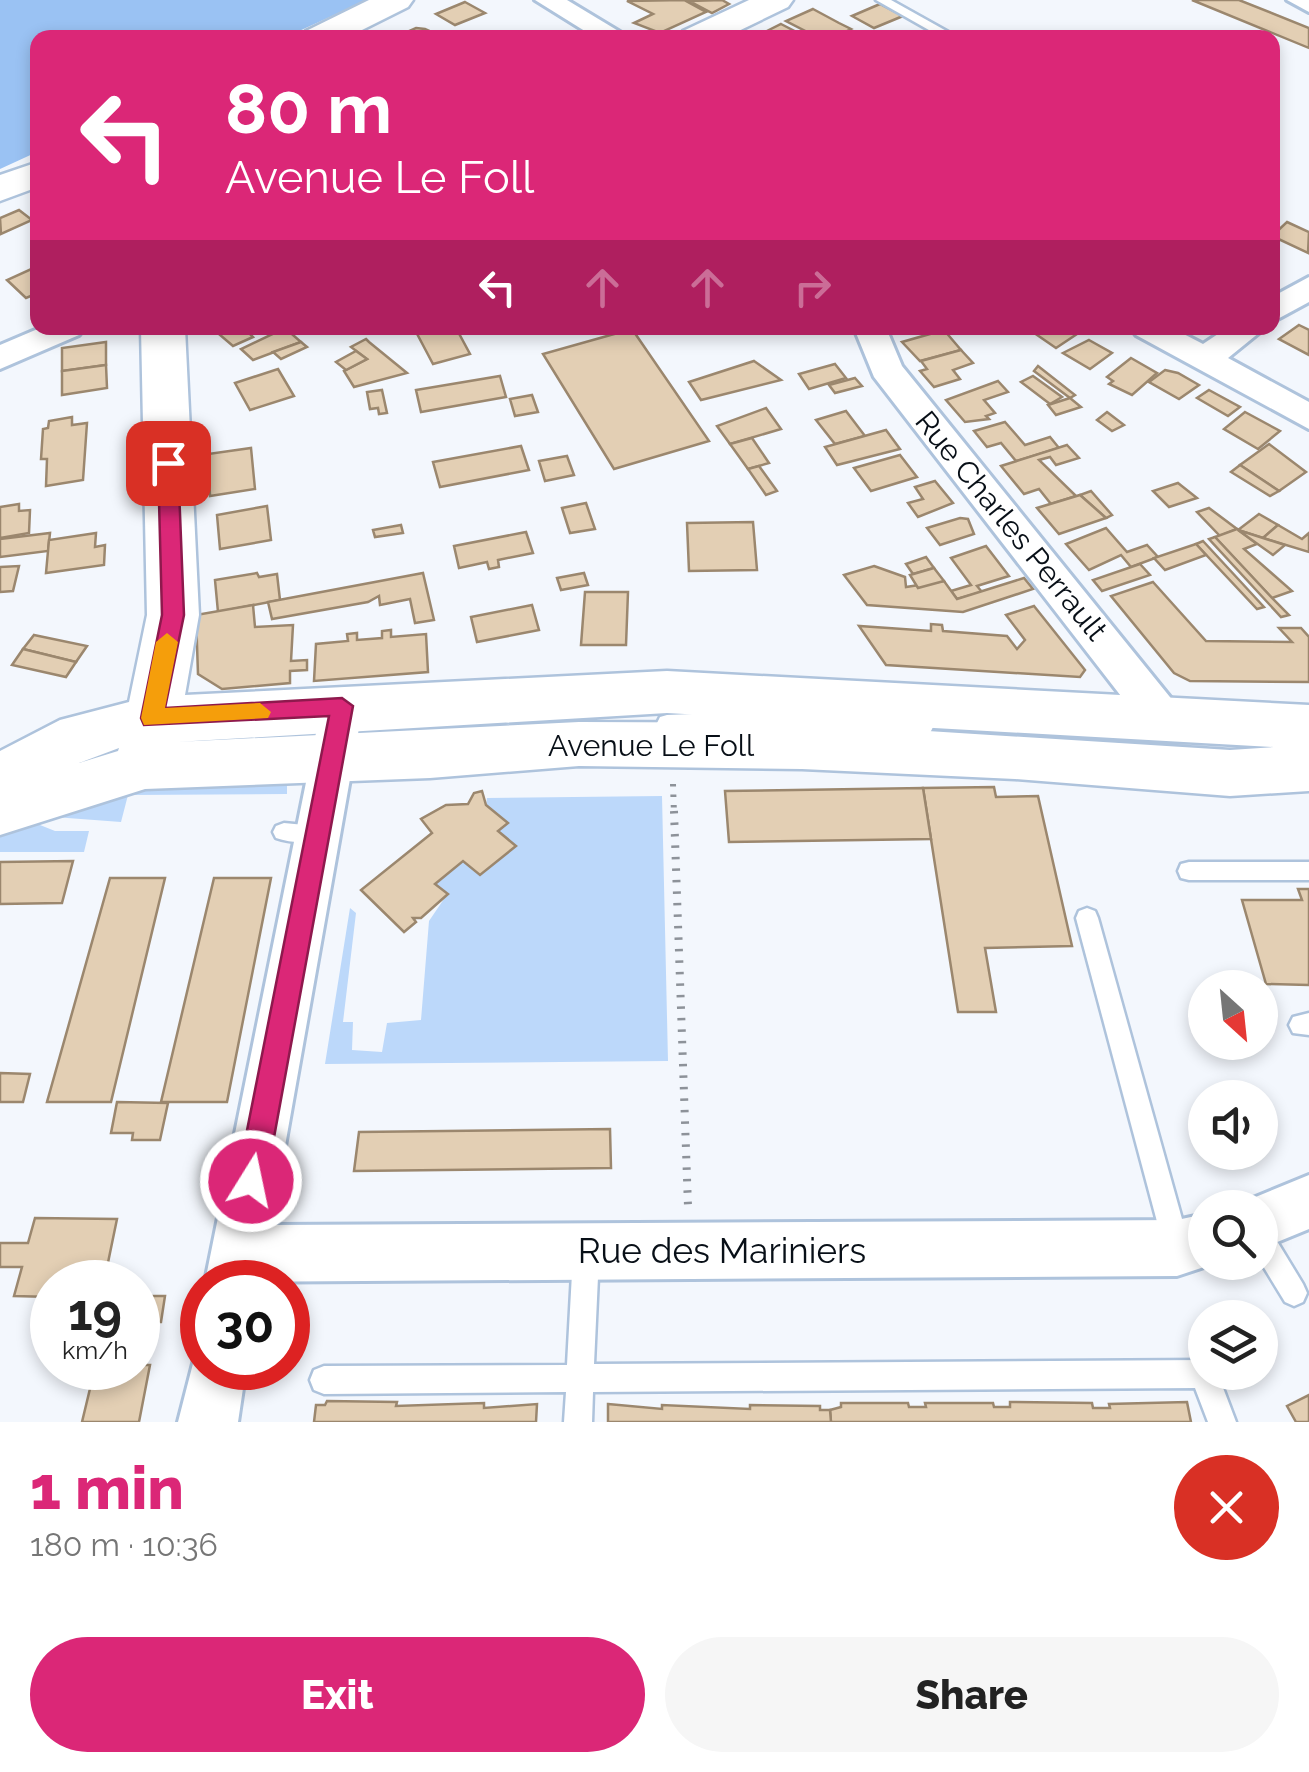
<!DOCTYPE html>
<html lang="en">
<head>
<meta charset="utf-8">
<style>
  :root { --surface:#fff; --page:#f6f6f6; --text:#222; --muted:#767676; --accent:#db2777 }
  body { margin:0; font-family:Raleway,sans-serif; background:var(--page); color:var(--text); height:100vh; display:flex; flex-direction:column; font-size:38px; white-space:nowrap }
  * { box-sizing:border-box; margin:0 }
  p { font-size:32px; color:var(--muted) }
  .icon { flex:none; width:55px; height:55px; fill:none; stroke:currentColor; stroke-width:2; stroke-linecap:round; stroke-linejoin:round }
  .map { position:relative; height:1422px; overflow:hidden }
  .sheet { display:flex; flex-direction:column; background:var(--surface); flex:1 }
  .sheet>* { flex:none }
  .banner { position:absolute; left:30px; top:30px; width:1250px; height:305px; border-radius:20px; box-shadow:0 5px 15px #0003; background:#db2777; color:#fff; overflow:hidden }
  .needle { width:65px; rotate:153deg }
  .controls { position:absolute; left:1188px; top:970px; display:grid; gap:20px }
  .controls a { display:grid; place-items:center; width:90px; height:90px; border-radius:50%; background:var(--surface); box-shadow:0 5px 15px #0003; font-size:50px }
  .speed { position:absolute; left:30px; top:1260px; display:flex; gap:20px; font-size:50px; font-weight:700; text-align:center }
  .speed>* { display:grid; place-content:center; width:130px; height:130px; border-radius:50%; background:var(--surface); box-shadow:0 5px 15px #0003; line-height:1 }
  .speed small { font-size:25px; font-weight:400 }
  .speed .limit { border:15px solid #d22; background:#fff; color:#111 }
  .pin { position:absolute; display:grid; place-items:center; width:85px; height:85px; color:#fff; margin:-42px; border-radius:20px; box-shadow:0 5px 15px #0006 }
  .me { position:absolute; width:110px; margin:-55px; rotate:10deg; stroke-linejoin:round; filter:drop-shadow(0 0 8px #0008) }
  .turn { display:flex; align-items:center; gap:35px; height:210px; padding:0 30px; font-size:45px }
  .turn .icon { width:130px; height:130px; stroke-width:2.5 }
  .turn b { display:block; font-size:70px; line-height:85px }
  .lanes { display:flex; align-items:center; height:95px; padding:0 30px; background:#0003; justify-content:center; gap:50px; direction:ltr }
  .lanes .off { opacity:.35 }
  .round { display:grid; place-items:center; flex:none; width:105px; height:105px; border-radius:52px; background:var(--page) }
  .headline { display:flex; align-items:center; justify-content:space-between; height:170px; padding:0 30px }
  h1 { font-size:60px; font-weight:800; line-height:75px; color:var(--accent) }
  .action { display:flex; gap:20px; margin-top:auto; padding:20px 30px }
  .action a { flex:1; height:115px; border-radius:60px; background:var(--accent); color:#fff; font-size:40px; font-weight:800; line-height:115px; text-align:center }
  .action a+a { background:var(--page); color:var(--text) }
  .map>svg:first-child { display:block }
</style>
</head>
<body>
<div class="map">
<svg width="1309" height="1422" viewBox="0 0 1309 1422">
  <rect width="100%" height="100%" fill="#f3f7fd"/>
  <!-- green -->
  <g fill="#bcd8fa">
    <path d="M 278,784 L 287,786 L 287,794 L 128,795 L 121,822 L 54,817 L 152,788 Z"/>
    <path d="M 662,796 L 668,1061 L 325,1064 L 350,908 L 356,913 L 343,1022 L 353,1022 L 352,1050 L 382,1052 L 387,1023 L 421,1020 L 429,921 L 448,893 L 435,884 L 463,861 L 481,875 L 515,846 L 498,831 L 507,823 L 486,805 L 487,798 Z"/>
    <path d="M 30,821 L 55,831 L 89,831 L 84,852 L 0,852 L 0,835 Z"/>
  </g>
  <!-- water -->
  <path fill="#9ac2f3" d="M 0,0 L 367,0 L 286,37 L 38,38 L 37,152 L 0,169 Z"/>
  <!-- building -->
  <g fill="#e3cfb4" stroke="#9b876e" stroke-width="2.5">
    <path d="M 684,0 L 706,12 L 660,33 L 634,23 L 653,14 L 627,1 Z"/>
    <path d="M 722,0 L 729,4 L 712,13 L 689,1 Z"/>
    <path d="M 1192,0 L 1239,0 L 1309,28 L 1309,48 Z"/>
    <path d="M 465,2 L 485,13 L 455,25 L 436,14 Z"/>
    <path d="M 880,4 L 903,16 L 874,28 L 852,16 Z"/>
    <path d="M 813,9 L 839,23 L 851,29 L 833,38 L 819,38 L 786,21 Z"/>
    <path d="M 781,24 L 806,37 L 784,38 L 769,30 Z"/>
    <path d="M 416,28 L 425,29 L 438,35 L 396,37 Z"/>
    <path d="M 19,210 L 32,220 L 1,234 L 0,218 Z"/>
    <path d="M 1287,222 L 1309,232 L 1308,253 L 1272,236 Z"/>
    <path d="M 38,266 L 38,293 L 26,298 L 7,280 Z"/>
    <path d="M 1299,325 L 1309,330 L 1309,355 L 1279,339 Z"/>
    <path d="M 249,328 L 245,329 L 253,337 L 233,346 L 213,329 Z"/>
    <path d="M 285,328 L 301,342 L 253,360 L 241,349 Z"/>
    <path d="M 426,328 L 456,328 L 470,354 L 433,364 L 415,330 Z"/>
    <path d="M 1027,328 L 1086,328 L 1056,348 Z"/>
    <path d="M 632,329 L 709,441 L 614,469 L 543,354 Z"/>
    <path d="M 944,330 L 961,350 L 920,361 L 902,342 Z"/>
    <path d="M 366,339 L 369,342 L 407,373 L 354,387 L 344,371 L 367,359 L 351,347 Z"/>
    <path d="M 1089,340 L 1112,353 L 1090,369 L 1063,353 Z"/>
    <path d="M 106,342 L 106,365 L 62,371 L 62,348 Z"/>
    <path d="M 301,342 L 307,347 L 281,359 L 273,352 Z"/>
    <path d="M 961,350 L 973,363 L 953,370 L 960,379 L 934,387 L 920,371 L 927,369 L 921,361 Z"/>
    <path d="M 356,351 L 367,359 L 346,370 L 336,362 Z"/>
    <path d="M 1131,358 L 1157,373 L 1132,395 L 1109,384 L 1113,381 L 1107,377 Z"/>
    <path d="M 754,361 L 781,380 L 701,400 L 689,382 Z"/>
    <path d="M 835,364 L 846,378 L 809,389 L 799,374 Z"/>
    <path d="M 106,365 L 107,388 L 62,395 L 62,371 Z"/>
    <path d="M 1038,366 L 1075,395 L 1070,398 L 1034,371 Z"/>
    <path d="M 278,369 L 294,396 L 250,410 L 235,383 Z"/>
    <path d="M 1165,370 L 1178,373 L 1199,385 L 1179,399 L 1149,382 Z"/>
    <path d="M 500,376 L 506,397 L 421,412 L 416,390 Z"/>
    <path d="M 1033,376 L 1062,397 L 1050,404 L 1021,382 Z"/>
    <path d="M 855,378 L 862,386 L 835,393 L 829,385 Z"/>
    <path d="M 998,381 L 1008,392 L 984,400 L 995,413 L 986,416 L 989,419 L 965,422 L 946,400 Z"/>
    <path d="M 382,390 L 387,413 L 379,414 L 378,408 L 370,409 L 367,392 Z"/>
    <path d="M 1209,390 L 1240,407 L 1228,416 L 1197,398 Z"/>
    <path d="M 532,395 L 538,412 L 515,416 L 510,399 Z"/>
    <path d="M 1070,398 L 1081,407 L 1056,415 L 1048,405 Z"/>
    <path d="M 766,408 L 781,429 L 730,444 L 717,426 Z"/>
    <path d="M 846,411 L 865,436 L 835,444 L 816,420 Z"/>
    <path d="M 1107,412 L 1124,425 L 1112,431 L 1097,420 Z"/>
    <path d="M 1245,412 L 1280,431 L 1258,449 L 1224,429 Z"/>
    <path d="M 72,417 L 72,425 L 87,423 L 83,480 L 46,486 L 47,459 L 41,459 L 43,429 L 48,428 L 49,421 Z"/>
    <path d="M 1005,422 L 1025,445 L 1050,437 L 1059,448 L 1016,461 L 1001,443 L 987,447 L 974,431 Z"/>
    <path d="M 886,430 L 900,449 L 837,465 L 825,447 Z"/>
    <path d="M 752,438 L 769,463 L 748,469 L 730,444 Z"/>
    <path d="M 1269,444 L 1306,472 L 1279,491 L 1240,465 Z"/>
    <path d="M 1067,445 L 1079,458 L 1056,465 L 1050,457 L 1039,460 L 1076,496 L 1051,504 L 1039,489 L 1024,494 L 1001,466 Z"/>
    <path d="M 521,446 L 529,470 L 440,487 L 433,462 Z"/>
    <path d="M 251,448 L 255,489 L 210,496 L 208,454 Z"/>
    <path d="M 900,455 L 917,477 L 871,491 L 854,468 Z"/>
    <path d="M 567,456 L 574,475 L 545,481 L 539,461 Z"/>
    <path d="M 1240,465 L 1279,491 L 1270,496 L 1231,472 Z"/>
    <path d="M 759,466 L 777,491 L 766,495 L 748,469 Z"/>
    <path d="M 935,481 L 953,503 L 918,517 L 908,503 L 923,499 L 915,487 Z"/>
    <path d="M 1178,483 L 1197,498 L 1169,507 L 1153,491 Z"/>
    <path d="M 1091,491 L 1112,515 L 1106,518 L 1080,495 Z"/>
    <path d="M 1080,495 L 1106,518 L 1059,534 L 1037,508 Z"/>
    <path d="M 586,503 L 595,529 L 570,533 L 562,508 Z"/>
    <path d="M 19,504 L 19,511 L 30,510 L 29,533 L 0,538 L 0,507 Z"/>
    <path d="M 267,506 L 271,540 L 220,549 L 217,515 Z"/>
    <path d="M 1209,508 L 1237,529 L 1220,536 L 1197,512 Z"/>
    <path d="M 1259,514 L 1278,525 L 1263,538 L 1238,530 Z"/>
    <path d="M 960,518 L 968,519 L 974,534 L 940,545 L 927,528 Z"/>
    <path d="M 753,522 L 757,570 L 689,571 L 687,523 Z"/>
    <path d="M 401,525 L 403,533 L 375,537 L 373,530 Z"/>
    <path d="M 1278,525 L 1302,539 L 1309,533 L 1309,552 L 1263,538 Z"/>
    <path d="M 1106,528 L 1127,552 L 1147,545 L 1158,557 L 1131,567 L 1121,555 L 1089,570 L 1066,544 Z"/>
    <path d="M 1237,529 L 1257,544 L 1244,549 L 1292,591 L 1272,598 L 1215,537 Z"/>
    <path d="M 1238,530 L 1263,538 L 1285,545 L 1273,555 Z"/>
    <path d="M 526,532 L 533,553 L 498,560 L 499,567 L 489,569 L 487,562 L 459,568 L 454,546 Z"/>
    <path d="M 50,533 L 48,551 L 0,557 L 0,539 Z"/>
    <path d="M 96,533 L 95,547 L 105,545 L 104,565 L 46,573 L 49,540 Z"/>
    <path d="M 1215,537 L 1272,598 L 1289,615 L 1281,617 L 1209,539 Z"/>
    <path d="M 1203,541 L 1264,607 L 1257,609 L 1196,544 Z"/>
    <path d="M 1196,544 L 1206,555 L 1165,570 L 1154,558 Z"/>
    <path d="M 986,546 L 1009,576 L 977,586 L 982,592 L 957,599 L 951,591 L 971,585 L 951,558 Z"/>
    <path d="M 926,557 L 934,568 L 913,574 L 906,564 Z"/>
    <path d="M 1140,564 L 1150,575 L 1102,591 L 1093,580 Z"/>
    <path d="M 19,566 L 13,591 L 0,592 L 0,567 Z"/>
    <path d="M 874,566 L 905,577 L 906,587 L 944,581 L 957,599 L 1024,578 L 1033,589 L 963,612 L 867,605 L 844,575 Z"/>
    <path d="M 934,568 L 944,581 L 918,588 L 910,575 Z"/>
    <path d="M 257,573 L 259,577 L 277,574 L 280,600 L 218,612 L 215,580 Z"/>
    <path d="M 423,573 L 434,620 L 415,623 L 410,599 L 380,605 L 379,596 L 368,602 L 272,619 L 268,602 Z"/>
    <path d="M 584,573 L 588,585 L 561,590 L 557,578 Z"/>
    <path d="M 1153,582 L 1206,641 L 1292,642 L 1279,628 L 1301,628 L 1309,637 L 1309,682 L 1190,681 L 1174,673 L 1111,596 Z"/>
    <path d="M 585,592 L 628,592 L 626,645 L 581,645 Z"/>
    <path d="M 253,605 L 255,627 L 293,625 L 291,661 L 307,660 L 307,670 L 290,671 L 290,683 L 222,689 L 198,674 L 196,615 Z"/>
    <path d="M 532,605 L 539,630 L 477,642 L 471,617 Z"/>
    <path d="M 1034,606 L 1085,670 L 1080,677 L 886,665 L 859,626 L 931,631 L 931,624 L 942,625 L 943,631 L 1007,636 L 1017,649 L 1025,640 L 1006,615 Z"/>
    <path d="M 391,630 L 391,637 L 426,634 L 428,672 L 314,681 L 316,644 L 348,641 L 347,634 L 357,633 L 357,640 L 382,638 L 382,631 Z"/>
    <path d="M 34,635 L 87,646 L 76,662 L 23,649 Z"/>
    <path d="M 23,649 L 76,662 L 66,677 L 12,665 Z"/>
    <path d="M 994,787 L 996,797 L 1038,796 L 1072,946 L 985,948 L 996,1012 L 958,1012 L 923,788 Z"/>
    <path d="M 923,788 L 931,839 L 729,842 L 725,791 Z"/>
    <path d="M 482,791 L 486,805 L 508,823 L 498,831 L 516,846 L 480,875 L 463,861 L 435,884 L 448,894 L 421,918 L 413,918 L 416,922 L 404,932 L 361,890 L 432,833 L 421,819 L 446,805 L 468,804 L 474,793 Z"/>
    <path d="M 73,861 L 62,903 L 0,904 L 0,862 Z"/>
    <path d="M 110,878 L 165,878 L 111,1102 L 47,1102 Z"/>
    <path d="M 214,878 L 271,878 L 227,1102 L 161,1102 Z"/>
    <path d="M 1298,889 L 1309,889 L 1309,985 L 1266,984 L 1242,900 L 1302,900 Z"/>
    <path d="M 0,1073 L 30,1074 L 23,1102 L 0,1102 Z"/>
    <path d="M 117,1102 L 168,1103 L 160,1140 L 132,1140 L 133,1133 L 111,1133 Z"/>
    <path d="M 610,1129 L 611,1168 L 354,1171 L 359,1132 Z"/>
    <path d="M 35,1218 L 117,1219 L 104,1282 L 52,1282 L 52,1297 L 14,1296 L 22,1267 L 0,1267 L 0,1243 L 28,1243 Z"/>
    <path d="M 138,1296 L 165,1296 L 161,1322 L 138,1322 Z"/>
    <path d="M 138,1365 L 150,1365 L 139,1422 L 82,1422 L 95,1368 Z"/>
    <path d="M 1309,1395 L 1309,1422 L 1296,1422 L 1287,1406 Z"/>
    <path d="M 327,1401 L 397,1402 L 396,1406 L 484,1403 L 484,1408 L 537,1404 L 536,1422 L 314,1422 L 316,1405 L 325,1405 Z"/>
    <path d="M 1010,1402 L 1092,1403 L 1093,1408 L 1110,1408 L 1109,1404 L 1187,1402 L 1191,1422 L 831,1422 L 830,1410 L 841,1407 L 841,1403 L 908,1403 L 909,1407 L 926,1407 L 925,1403 L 993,1403 L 994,1407 L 1010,1407 Z"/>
    <path d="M 608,1404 L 662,1409 L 662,1405 L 750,1409 L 750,1405 L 820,1406 L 820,1410 L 830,1410 L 831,1422 L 608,1422 Z"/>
  </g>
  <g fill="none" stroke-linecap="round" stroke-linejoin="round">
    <!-- lane casing -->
    <g stroke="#aec3dc" stroke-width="5">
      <g id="lane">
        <path d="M 876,0 L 891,0 L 959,38 L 943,38 Z"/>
        <path d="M 744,712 L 923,719 L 930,721 L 933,727 L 930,733 L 923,735 L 744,728 L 667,731 L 660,729 L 657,723 L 660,717 L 667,715 Z"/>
        <path d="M 284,823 L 325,827 L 328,833 L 325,839 C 311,844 290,843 276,838 L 273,832 L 276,826 Z"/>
        <path d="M 1189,862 L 1309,862 L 1309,880 L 1189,880 L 1181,878 L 1178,871 L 1181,864 Z"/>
        <path d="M 1087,908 L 1095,911 L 1098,918 L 1189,1244 L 1185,1253 L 1176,1257 L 1167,1253 L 1163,1244 L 1076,918 L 1079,911 Z"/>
        <path d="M 1309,1013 L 1309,1035 L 1293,1033 L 1289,1025 L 1293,1017 Z"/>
        <path d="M 1260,1224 L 1269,1228 L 1303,1284 L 1307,1293 L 1303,1302 L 1294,1306 L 1285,1302 L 1260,1261 Z"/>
        <path d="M 586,1242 L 595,1246 L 599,1255 L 594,1364 L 1204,1360 L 1205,1372 L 1217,1372 L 1236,1422 L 1208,1422 L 1195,1388 L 593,1392 L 592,1422 L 564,1422 L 566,1392 L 324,1394 L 314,1390 L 310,1380 L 314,1370 L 324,1366 L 567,1365 L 573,1255 L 577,1246 Z"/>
      </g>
    </g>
    <!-- street casing -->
    <g stroke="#aec3dc" stroke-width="6">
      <g id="street">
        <path d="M 535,0 L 567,0 L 630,38 L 596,38 Z"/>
        <path d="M 1287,0 L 1309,0 L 1309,12 Z"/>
        <path d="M 1309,277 L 1309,302 L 1272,322 L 1272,297 Z"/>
        <path d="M 40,328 L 84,328 L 79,335 L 0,369 L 0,345 Z"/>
        <path d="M 854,328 L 886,328 L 902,366 L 1178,707 L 1184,719 L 1178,731 L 1163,736 L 1148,731 L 874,377 Z"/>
        <path d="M 1131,328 L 1172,328 L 1203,344 L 1227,328 L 1265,328 L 1228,358 L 1309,402 L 1309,429 L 1136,335 Z"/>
        <path d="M 338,711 L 353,716 L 359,728 L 271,1225 L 1177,1220 L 1205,1214 L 1205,1262 L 1219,1262 L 1177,1276 L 205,1282 L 317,728 L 323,716 Z"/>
        <path d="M 1309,1175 L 1309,1229 L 1260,1249 L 1260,1208 L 1239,1208 L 1241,1203 Z"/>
        <path d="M 202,1345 L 202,1368 L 246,1368 L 238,1422 L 178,1422 L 197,1348 Z"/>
      </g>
    </g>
    <!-- secondary casing -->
    <g stroke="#aec3dc" stroke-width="5">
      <g id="secondary">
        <path d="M 369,0 L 413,0 L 408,7 L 346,38 L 301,38 L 306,31 Z"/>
        <path d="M 749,0 L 793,0 L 788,7 L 724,38 L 678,38 L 683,31 Z"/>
        <path d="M 38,162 L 38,187 L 0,201 L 0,175 Z"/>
        <path d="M 141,328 L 185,328 L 199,615 L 185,695 L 667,671 L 1309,705 L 1309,791 L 1230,796 L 1015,779 L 802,769 L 579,766 L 430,778 L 145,789 L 0,835 L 0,751 L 60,720 L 129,702 L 147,615 ZM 667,713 L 1274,747 L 1230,750 L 802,723 L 579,722 L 176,742 ZM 119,748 L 118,751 L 79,763 Z"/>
      </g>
    </g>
    <!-- path-far1 -->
    <path stroke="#8d9299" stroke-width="6" stroke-dasharray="2.5 8" stroke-linecap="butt" d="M 673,784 L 674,814"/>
    <!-- path -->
    <path stroke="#8d9299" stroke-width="8" stroke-dasharray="2.5 9" stroke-linecap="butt" d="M 674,811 L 688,1206"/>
    <!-- lane -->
    <use href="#lane" fill="#fff" fill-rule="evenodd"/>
    <!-- street -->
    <use href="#street" fill="#fff" fill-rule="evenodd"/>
    <!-- secondary -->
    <use href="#secondary" fill="#fff" fill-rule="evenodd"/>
  </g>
  <!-- route -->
  <path fill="#db2777" stroke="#8e194d" stroke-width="2.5" d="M 168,457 L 178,463 L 184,615 L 165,708 L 342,698 L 353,706 L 266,1181 L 261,1191 L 251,1195 L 241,1191 L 237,1181 L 329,716 L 144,725 L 141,718 L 162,615 L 158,463 Z"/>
  <!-- slow -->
  <path fill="#f59e0b" d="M 167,633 L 178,642 L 165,708 L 260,703 L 271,712 L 268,718 L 144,725 L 141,718 L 156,642 Z"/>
  <g text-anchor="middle" stroke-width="8" stroke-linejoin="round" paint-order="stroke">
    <!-- street labels -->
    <g font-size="30" fill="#080f17" stroke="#fff">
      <text transform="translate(1011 526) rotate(51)" y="10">Rue Charles Perrault</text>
      <text x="651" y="756">Avenue Le Foll</text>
    </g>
    <!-- near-street labels -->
    <g font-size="35" fill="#080f17" stroke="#fff">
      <text x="722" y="1263">Rue des Mariniers</text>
    </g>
  </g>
</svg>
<div class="controls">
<a><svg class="needle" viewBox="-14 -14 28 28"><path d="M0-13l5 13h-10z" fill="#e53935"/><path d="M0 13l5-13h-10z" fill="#767676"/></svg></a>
<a><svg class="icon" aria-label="sound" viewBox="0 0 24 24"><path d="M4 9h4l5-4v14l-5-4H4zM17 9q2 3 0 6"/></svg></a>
<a><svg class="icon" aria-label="search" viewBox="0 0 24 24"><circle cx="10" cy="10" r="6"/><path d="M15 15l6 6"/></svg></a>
<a><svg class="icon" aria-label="layers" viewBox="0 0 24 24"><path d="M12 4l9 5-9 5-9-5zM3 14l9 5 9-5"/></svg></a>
</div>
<div class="speed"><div>19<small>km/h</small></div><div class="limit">30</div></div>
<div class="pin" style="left:168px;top:463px;background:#d93025"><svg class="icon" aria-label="arrive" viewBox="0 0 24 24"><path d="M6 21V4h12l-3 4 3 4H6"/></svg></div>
<svg class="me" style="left:251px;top:1181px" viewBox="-20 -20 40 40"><circle r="17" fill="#db2777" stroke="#fff" stroke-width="3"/><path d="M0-11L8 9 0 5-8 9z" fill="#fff"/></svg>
<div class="banner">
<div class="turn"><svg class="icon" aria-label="left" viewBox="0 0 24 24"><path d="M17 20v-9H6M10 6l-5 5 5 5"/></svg><div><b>80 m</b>Avenue Le Foll</div></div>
<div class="lanes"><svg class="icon" aria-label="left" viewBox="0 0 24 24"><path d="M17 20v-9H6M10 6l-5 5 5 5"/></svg><svg class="icon off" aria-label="ahead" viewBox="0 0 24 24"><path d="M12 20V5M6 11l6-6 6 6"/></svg><svg class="icon off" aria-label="ahead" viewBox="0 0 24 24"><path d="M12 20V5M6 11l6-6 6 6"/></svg><svg class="icon off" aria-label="right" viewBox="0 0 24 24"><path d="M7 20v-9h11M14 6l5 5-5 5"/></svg></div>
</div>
</div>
<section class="sheet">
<div class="headline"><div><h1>1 min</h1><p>180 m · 10:36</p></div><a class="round" style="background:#d93025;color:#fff"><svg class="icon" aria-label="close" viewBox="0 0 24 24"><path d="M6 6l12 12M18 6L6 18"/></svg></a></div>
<div class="action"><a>Exit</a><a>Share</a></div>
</section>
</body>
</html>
